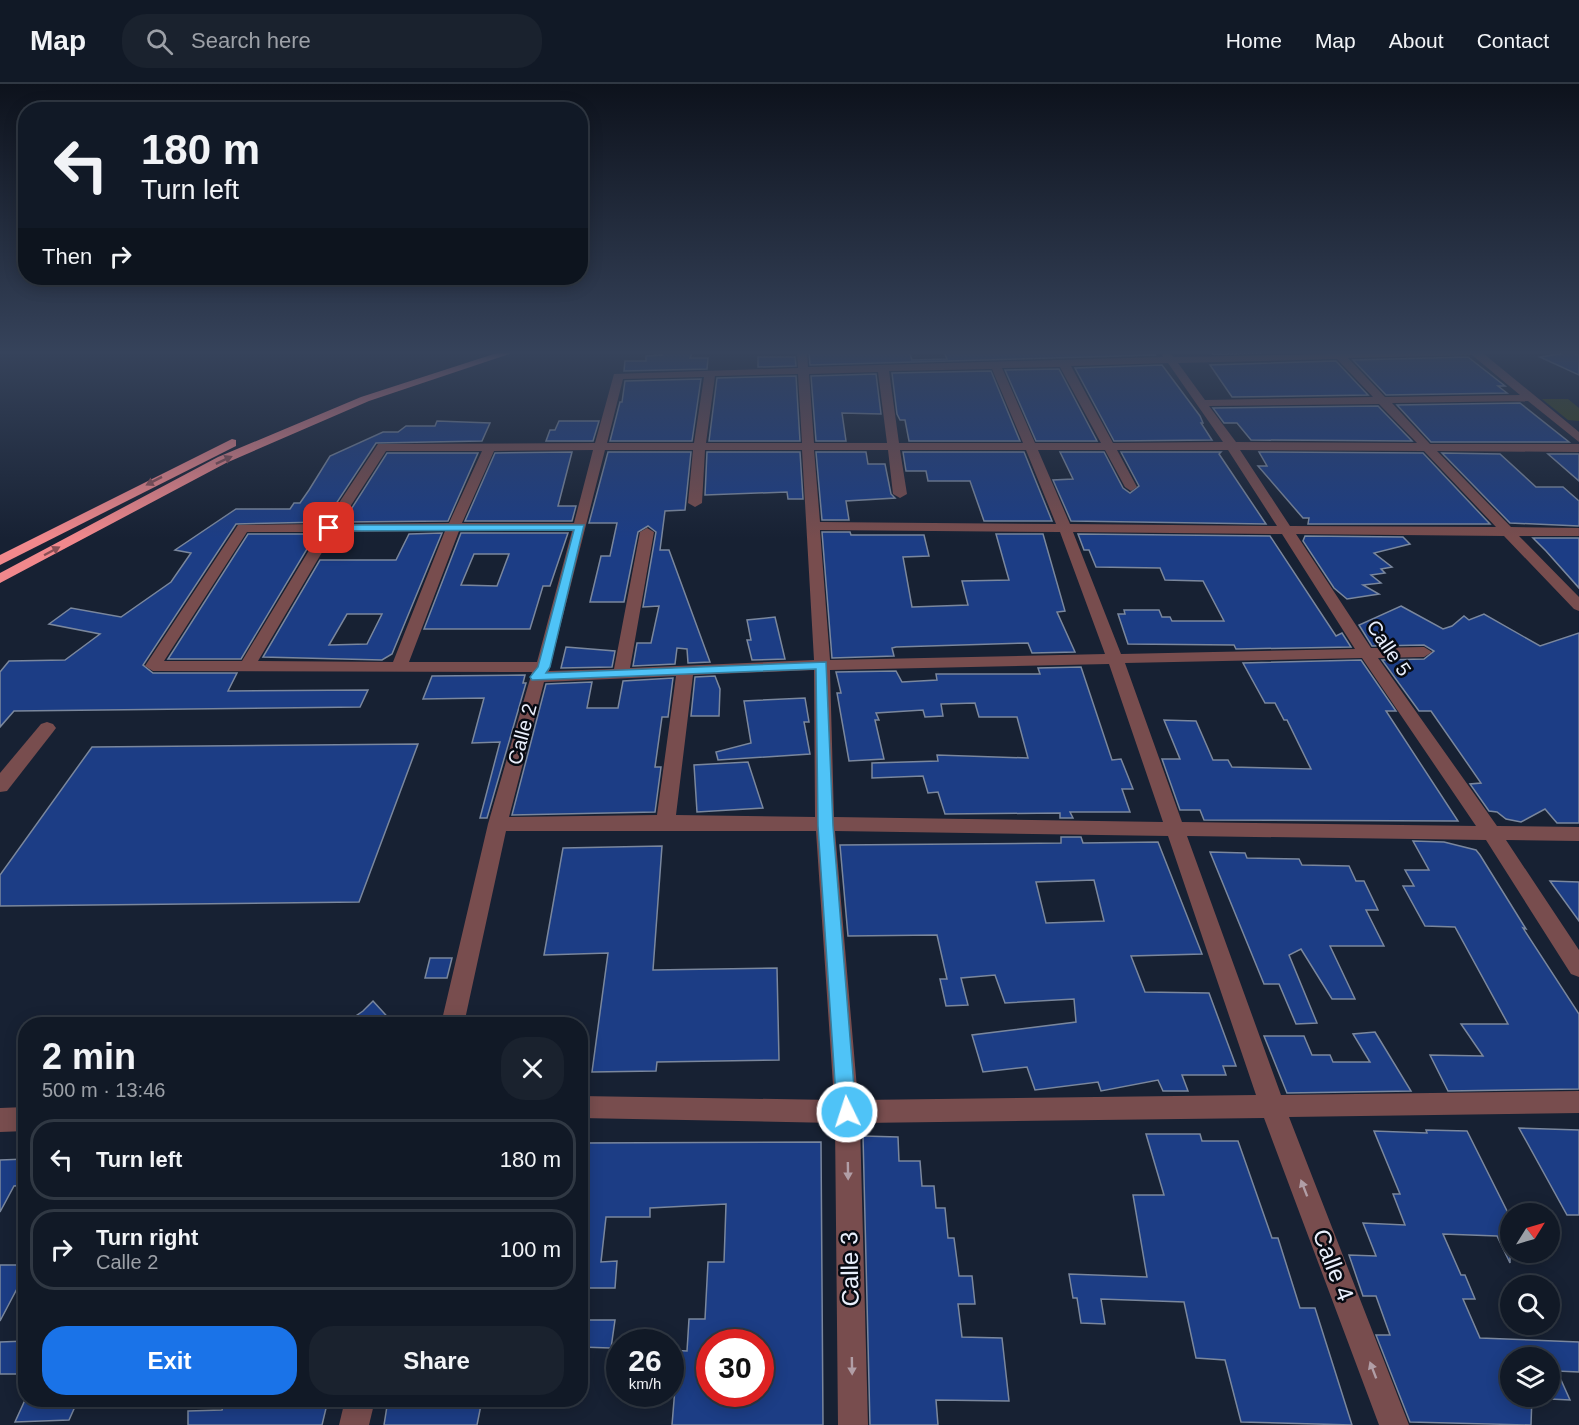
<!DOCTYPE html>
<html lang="en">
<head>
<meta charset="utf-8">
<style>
  :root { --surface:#111926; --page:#1a222e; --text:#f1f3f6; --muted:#9ca0a7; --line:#303843; --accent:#1a73e8 }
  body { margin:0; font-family:Helvetica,sans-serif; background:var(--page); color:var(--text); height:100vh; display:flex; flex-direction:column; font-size:22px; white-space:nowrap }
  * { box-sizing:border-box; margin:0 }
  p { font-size:20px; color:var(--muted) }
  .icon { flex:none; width:33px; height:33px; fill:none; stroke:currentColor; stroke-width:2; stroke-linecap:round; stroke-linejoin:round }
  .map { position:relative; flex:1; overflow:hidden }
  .details { position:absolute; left:18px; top:933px; width:570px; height:390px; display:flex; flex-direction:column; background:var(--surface); border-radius:24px; box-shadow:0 3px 15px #0003,0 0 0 2px var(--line) }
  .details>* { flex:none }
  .hud { position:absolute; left:18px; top:18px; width:570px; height:183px; border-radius:24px; box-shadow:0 3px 15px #0003,0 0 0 2px var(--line); background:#111926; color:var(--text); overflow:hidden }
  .needle { width:39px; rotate:53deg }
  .tools { position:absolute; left:1500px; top:1119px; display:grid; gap:12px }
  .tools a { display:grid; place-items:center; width:60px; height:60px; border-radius:50%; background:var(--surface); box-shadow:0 3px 15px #0003,0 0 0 2px var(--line); font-size:30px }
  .speed { position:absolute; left:606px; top:1245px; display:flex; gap:12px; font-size:30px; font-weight:700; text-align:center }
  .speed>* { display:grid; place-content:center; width:78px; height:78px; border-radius:50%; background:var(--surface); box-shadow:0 3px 15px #0003,0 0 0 2px var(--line); line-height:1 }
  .speed small { font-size:15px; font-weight:400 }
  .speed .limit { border:9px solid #d22; background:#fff; color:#111 }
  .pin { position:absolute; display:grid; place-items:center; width:51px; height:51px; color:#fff; margin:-26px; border-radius:12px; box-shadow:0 3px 9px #0006 }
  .me { position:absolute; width:66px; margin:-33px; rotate:356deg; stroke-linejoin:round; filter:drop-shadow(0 0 4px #0008) }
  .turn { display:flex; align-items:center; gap:21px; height:126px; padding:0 24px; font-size:27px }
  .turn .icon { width:78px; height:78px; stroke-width:2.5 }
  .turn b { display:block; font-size:42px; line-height:51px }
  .then { display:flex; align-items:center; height:57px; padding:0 24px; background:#0003; gap:12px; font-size:22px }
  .round { display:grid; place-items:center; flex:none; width:63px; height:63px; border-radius:24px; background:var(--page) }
  .headline { display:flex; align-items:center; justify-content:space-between; height:102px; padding:0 24px }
  h1 { font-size:36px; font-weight:800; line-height:45px }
  .cta { display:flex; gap:12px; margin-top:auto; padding:12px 24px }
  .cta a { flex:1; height:69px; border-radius:24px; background:var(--accent); color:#fff; font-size:24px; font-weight:800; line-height:69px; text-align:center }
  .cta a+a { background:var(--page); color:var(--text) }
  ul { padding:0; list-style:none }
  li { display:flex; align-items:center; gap:18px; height:81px; margin:0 12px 9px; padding:0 12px; border:3px solid var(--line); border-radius:24px }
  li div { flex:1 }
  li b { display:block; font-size:22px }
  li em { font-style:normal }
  header { display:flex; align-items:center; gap:36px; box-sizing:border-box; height:84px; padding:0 30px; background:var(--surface); border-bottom:2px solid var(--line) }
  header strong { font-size:28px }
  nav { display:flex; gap:33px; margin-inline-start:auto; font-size:21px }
  .search { width:420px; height:54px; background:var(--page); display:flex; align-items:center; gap:15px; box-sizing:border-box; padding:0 21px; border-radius:24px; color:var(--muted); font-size:22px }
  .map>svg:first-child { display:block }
</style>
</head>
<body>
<header>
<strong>Map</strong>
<div class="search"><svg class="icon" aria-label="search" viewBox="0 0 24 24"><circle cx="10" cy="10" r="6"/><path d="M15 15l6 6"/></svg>Search here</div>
<nav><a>Home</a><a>Map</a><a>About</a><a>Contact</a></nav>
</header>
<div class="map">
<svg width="1579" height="1341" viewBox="0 0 1579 1341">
  <rect width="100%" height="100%" fill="#172133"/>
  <!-- green -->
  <path fill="#3b4413" d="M 1542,315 L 1568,315 L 1579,324 L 1579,337 L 1568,336 Z"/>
  <!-- building -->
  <g fill="#1c3d85" stroke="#7a879d" stroke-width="1.5" fill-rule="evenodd">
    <path d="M 662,267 L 693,267 L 690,274 L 708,274 L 707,285 L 624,287 L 625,277 L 646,277 L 646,272 L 662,271 Z"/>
    <path d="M 809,267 L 909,267 L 912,276 L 947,275 L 944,268 L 979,267 L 1152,267 L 1155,271 L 810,281 Z"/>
    <path d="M 1211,267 L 1385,267 L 1213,270 Z"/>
    <path d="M 1572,268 L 1579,271 L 1579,291 L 1540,273 Z"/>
    <path d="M 758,273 L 795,273 L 796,282 L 758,283 Z"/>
    <path d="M 1468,273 L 1505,302 L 1498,302 L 1507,309 L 1386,311 L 1353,276 Z"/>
    <path d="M 1336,277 L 1368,311 L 1232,313 L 1210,281 Z"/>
    <path d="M 1162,281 L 1200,332 L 1203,339 L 1201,339 L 1212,356 L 1114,357 L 1075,284 Z"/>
    <path d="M 1059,285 L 1097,357 L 1036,357 L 1005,286 Z"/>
    <path d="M 991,287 L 1020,357 L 909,357 L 905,336 L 900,336 L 897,330 L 892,289 Z"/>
    <path d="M 876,290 L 881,330 L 842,329 L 846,357 L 816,357 L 811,292 Z"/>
    <path d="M 796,292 L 800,357 L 709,357 L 717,294 Z"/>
    <path d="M 701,295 L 692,357 L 610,357 L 620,318 L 622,318 L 625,297 Z"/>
    <path d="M 1520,319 L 1569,358 L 1431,358 L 1397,321 Z"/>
    <path d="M 1378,322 L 1412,357 L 1251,356 L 1237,339 L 1224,339 L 1213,324 Z"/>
    <path d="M 437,337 L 490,339 L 482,357 L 376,359 L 324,438 L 236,440 L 143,581 L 153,589 L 237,589 L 228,607 L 368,606 L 360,623 L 14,627 L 0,643 L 0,588 L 9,577 L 65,576 L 100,550 L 49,540 L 71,524 L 121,533 L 171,498 L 191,469 L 175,466 L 236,425 L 290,425 L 294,419 L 300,419 L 309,406 L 330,372 L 383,348 L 398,348 L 406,342 L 435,342 Z"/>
    <path d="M 559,337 L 599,337 L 593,357 L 546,357 L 550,346 L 555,346 Z"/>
    <path d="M 572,368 L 558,422 L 576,422 L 572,437 L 465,437 L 495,369 Z"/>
    <path d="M 608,368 L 691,368 L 685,426 L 665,427 L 660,466 L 669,466 L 710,578 L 688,579 L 687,565 L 677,564 L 675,580 L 633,582 L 637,559 L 651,559 L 659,522 L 643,523 L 656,448 L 648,442 L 638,448 L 624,518 L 590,518 L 601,472 L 610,472 L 617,439 L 589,439 Z"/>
    <path d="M 707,368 L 800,368 L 803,415 L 788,415 L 787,408 L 705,411 Z"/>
    <path d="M 816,368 L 866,368 L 868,380 L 885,380 L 891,410 L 895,414 L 846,417 L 849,436 L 822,436 Z"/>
    <path d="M 903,368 L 1024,368 L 1052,437 L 984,437 L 970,397 L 928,397 L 926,387 L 906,387 Z"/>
    <path d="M 1060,368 L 1104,368 L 1123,404 L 1130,409 L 1139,402 L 1121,368 L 1221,368 L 1219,370 L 1266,440 L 1071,437 L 1053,396 L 1073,395 Z"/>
    <path d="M 1259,368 L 1423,369 L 1490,440 L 1308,440 L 1309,434 L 1303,434 L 1258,382 L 1267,382 Z"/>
    <path d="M 387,369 L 478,369 L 448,437 L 343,438 Z"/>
    <path d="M 1442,369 L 1500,370 L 1536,403 L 1563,403 L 1579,417 L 1579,442 L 1510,439 Z"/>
    <path d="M 1548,370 L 1579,370 L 1579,397 Z"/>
    <path d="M 822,448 L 850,448 L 851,451 L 924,451 L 929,472 L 903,473 L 912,523 L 968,521 L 962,497 L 1009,496 L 996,450 L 1043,450 L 1065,527 L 1057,528 L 1075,568 L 1032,569 L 1028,559 L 896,563 L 892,564 L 894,572 L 832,574 Z"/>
    <path d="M 442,449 L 392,570 L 382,576 L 263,573 L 320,476 L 396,476 L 409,450 ZM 347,530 L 382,530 L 367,560 L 329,561 Z"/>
    <path d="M 461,449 L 568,449 L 550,502 L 543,502 L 530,545 L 424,545 ZM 474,470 L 509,470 L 497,502 L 461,501 Z"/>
    <path d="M 248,450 L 316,450 L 241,575 L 168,575 Z"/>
    <path d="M 1078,450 L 1270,452 L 1336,552 L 1342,549 L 1351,563 L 1236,565 L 1234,561 L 1128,560 L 1118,530 L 1125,530 L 1124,526 L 1159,526 L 1162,533 L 1170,533 L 1172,537 L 1224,537 L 1203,497 L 1165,496 L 1160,484 L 1096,483 L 1089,466 L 1084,466 Z"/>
    <path d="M 1305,452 L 1403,453 L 1410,460 L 1374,469 L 1392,483 L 1381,485 L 1385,489 L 1371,491 L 1381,499 L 1363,501 L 1379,510 L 1347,515 L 1334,504 L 1303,457 Z"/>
    <path d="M 1533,454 L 1579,454 L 1579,504 L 1546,467 Z"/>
    <path d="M 1401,522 L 1443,545 L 1452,542 L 1464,532 L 1469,536 L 1484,530 L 1540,562 L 1579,549 L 1579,739 L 1557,739 L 1545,725 L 1521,738 L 1506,735 L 1497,728 L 1489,727 L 1470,700 L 1481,699 L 1431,627 L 1419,627 L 1382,576 L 1424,575 L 1434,567 L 1424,561 L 1372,562 L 1359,541 Z"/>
    <path d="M 775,533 L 785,575 L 752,576 L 747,556 L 751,556 L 747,536 Z"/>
    <path d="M 566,563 L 615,567 L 612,583 L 561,584 Z"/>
    <path d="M 1361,576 L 1396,627 L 1386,627 L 1458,737 L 1204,736 L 1200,726 L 1180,726 L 1162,675 L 1180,675 L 1164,636 L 1196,637 L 1213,676 L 1228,676 L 1232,683 L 1311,685 L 1287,636 L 1284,636 L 1275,619 L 1265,619 L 1243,579 Z"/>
    <path d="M 1081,583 L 1112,676 L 1121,675 L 1133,705 L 1122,705 L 1130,728 L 1070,728 L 1073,734 L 1060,734 L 1060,729 L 945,730 L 938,708 L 928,709 L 923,692 L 872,694 L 872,679 L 938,677 L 937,671 L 1028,674 L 1017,633 L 979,633 L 975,619 L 941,620 L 943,632 L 925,633 L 923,626 L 876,629 L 879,636 L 875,636 L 884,675 L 849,677 L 837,609 L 841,609 L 836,588 L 896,587 L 902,598 L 937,596 L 936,590 L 1040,590 L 1038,584 Z"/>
    <path d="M 525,591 L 523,599 L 526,599 L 487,734 L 480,734 L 500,658 L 472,659 L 484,614 L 423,615 L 432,592 Z"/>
    <path d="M 715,592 L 720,605 L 719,632 L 691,632 L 695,593 Z"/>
    <path d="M 673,594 L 668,633 L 662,633 L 655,683 L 661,683 L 655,728 L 512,731 L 546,600 L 592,598 L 587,624 L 618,624 L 623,597 Z"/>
    <path d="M 805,614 L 809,638 L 804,638 L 810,670 L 718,676 L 716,668 L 751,659 L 744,617 Z"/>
    <path d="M 418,660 L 359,818 L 0,822 L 0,791 L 92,663 Z"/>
    <path d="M 748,678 L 763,724 L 697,728 L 694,681 Z"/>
    <path d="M 1061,753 L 1081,753 L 1083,759 L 1158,758 L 1202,870 L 1131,872 L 1145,908 L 1209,909 L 1236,982 L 1223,982 L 1226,991 L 1182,991 L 1188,1007 L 1163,1007 L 1158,996 L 1101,1007 L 1098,998 L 1035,1006 L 1027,983 L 983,988 L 972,951 L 1076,938 L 1074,915 L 1005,919 L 995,891 L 961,894 L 968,921 L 946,922 L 940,895 L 947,895 L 937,851 L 848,852 L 840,761 L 1061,759 ZM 1094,796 L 1104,837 L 1046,839 L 1036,798 Z"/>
    <path d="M 1413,757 L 1444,758 L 1476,766 L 1480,771 L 1526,845 L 1523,844 L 1579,930 L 1579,1005 L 1448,1007 L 1430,971 L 1483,972 L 1461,940 L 1508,940 L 1455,843 L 1425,842 L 1403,802 L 1414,802 L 1405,786 L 1429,786 Z"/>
    <path d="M 662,762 L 653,886 L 777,884 L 779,976 L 657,978 L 656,987 L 592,988 L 608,869 L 544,871 L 563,764 Z"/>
    <path d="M 1210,768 L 1245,769 L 1247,774 L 1299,775 L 1302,781 L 1349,782 L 1356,797 L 1364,797 L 1378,826 L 1366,826 L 1384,862 L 1330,862 L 1355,915 L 1332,915 L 1301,865 L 1289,871 L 1317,939 L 1296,940 L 1279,900 L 1264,900 Z"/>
    <path d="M 1550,797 L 1579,798 L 1579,837 Z"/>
    <path d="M 430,874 L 452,874 L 447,894 L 425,894 Z"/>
    <path d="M 373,917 L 394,940 L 344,940 L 363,927 Z"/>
    <path d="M 1375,948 L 1411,1007 L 1287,1009 L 1264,952 L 1304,952 L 1312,971 L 1330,971 L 1333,978 L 1370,978 L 1353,950 Z"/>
    <path d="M 1519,1044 L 1579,1046 L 1579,1131 L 1567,1131 Z"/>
    <path d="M 1426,1046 L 1467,1047 L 1510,1133 L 1510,1179 L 1497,1152 L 1443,1150 L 1461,1191 L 1465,1191 L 1475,1215 L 1463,1215 L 1480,1254 L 1579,1258 L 1579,1288 L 1557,1287 L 1570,1316 L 1550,1315 L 1550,1274 L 1510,1274 L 1510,1312 L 1532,1312 L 1531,1341 L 1410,1338 L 1376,1251 L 1390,1251 L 1376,1212 L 1363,1212 L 1349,1171 L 1376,1172 L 1363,1139 L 1405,1141 L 1393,1110 L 1400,1110 L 1374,1047 L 1427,1049 Z"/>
    <path d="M 1146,1050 L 1200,1050 L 1202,1057 L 1238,1057 L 1272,1154 L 1278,1154 L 1300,1224 L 1315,1224 L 1352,1341 L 1241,1338 L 1225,1276 L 1196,1274 L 1184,1218 L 1101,1215 L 1105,1240 L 1081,1239 L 1077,1214 L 1073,1214 L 1069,1190 L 1147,1193 L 1133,1111 L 1164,1111 Z"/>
    <path d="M 863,1052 L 898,1053 L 899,1077 L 920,1077 L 922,1102 L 934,1102 L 936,1124 L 945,1124 L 948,1154 L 954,1154 L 959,1192 L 972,1192 L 975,1220 L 958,1220 L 962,1253 L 1002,1254 L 1009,1317 L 936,1316 L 938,1341 L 870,1341 Z"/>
    <path d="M 821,1058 L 823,1341 L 672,1341 L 676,1292 L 670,1292 L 670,1266 L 687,1267 L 689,1235 L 705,1235 L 708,1178 L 724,1178 L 726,1120 L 650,1124 L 650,1133 L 606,1133 L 601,1178 L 617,1177 L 615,1204 L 580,1204 L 583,1059 ZM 710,1258 L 760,1258 L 760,1310 L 710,1310 Z"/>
    <path d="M 26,1075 L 26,1101 L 14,1102 L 0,1128 L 0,1076 Z"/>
    <path d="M 0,1181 L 26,1181 L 26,1201 L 19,1201 L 0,1237 Z"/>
    <path d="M 580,1236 L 615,1236 L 611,1264 L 580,1263 Z"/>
    <path d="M 26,1257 L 26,1290 L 0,1290 L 0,1258 Z"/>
    <path d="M 25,1316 L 78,1316 L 69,1336 L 15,1338 Z"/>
    <path d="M 225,1316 L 328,1316 L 322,1341 L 188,1341 L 188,1327 L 222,1326 Z"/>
    <path d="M 388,1316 L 482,1316 L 477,1341 L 384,1341 Z"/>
  </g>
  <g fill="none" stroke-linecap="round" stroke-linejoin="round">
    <!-- minor -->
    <g fill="#784d4e" fill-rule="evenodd">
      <path d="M 797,267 L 807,267 L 808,283 L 1163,273 L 1162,271 L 1167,268 L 1174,273 L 1500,267 L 1484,270 L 1579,348 L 1579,358 L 1528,317 L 1392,319 L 1430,360 L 1579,360 L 1579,368 L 1437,367 L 1511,443 L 1579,444 L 1579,452 L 1519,452 L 1579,513 L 1579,527 L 1574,525 L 1504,452 L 1296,450 L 1371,564 L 1424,563 L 1432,568 L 1424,573 L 1378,574 L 1497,742 L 1579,743 L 1579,757 L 1506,756 L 1579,866 L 1579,893 L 1571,890 L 1486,756 L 1187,752 L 1281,1011 L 1579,1007 L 1579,1029 L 1289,1033 L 1409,1341 L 1379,1341 L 1264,1034 L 860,1039 L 868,1341 L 838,1341 L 835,1039 L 580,1034 L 580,1012 L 834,1016 L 816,747 L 506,747 L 464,940 L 441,940 L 488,740 L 532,588 L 153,587 L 145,582 L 238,441 L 325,440 L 378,360 L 595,359 L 614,290 L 798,284 ZM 1472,271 L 1520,311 L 1385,313 L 1348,274 ZM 1337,275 L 1373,313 L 1205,316 L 1178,279 ZM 1168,279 L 1223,358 L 1113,359 L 1071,282 ZM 1060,283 L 1101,359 L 1035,359 L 1002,284 ZM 992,285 L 1023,359 L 899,359 L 889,287 ZM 878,288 L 887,359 L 814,359 L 809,290 ZM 798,290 L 802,359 L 706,359 L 715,292 ZM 704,293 L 694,359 L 607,359 L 623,295 ZM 1379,320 L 1417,359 L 1236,358 L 1209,322 ZM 593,366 L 574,439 L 462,439 L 494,367 ZM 605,366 L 693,366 L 688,419 L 695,423 L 702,419 L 705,366 L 802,366 L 814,576 L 630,584 L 654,448 L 647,444 L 640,448 L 614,585 L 549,587 ZM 814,366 L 888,366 L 893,410 L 900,414 L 907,410 L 900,366 L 1026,366 L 1056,440 L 820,438 ZM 1038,366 L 1105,366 L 1125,403 L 1131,407 L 1137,403 L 1117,366 L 1228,366 L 1277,442 L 1070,440 ZM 1240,366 L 1424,367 L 1496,443 L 1290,442 ZM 386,367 L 482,367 L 449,439 L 339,440 ZM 820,446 L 1060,448 L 1105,570 L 830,576 ZM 445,447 L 393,578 L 258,577 L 334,448 ZM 459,447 L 572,447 L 537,578 L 409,578 ZM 247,448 L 320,448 L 242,577 L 164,577 ZM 1073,448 L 1282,450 L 1355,565 L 1121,570 ZM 1362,574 L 1476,742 L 1182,738 L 1125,579 ZM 1109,580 L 1163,738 L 834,733 L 830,586 ZM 814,586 L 815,733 L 676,731 L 693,591 ZM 676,592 L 657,731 L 509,733 L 544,598 ZM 835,747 L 1168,752 L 1256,1011 L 858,1016 Z"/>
      <path d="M 47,638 L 53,640 L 56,644 L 53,648 L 7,707 L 0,708 L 0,689 L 41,640 Z"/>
      <path d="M 26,1023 L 26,1047 L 0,1048 L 0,1024 Z"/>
      <path d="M 345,1316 L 375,1316 L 369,1341 L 339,1341 Z"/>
    </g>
    <!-- highway -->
    <g fill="#f1888c" fill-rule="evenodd">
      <path d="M 503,267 L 518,267 L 369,317 L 226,379 L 0,499 L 0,489 L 218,373 L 361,313 Z"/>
      <path d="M 232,355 L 236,356 L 236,362 L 0,481 L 0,471 Z"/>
    </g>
  </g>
  <!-- one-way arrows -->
  <defs><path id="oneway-solid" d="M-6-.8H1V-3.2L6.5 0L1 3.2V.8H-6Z" transform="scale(1.5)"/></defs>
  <g fill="#884f55">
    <use href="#oneway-solid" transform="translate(224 376) rotate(-25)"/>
    <use href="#oneway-solid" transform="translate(154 397) rotate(153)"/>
    <use href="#oneway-solid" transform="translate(52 467) rotate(-28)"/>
  </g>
  <g fill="#b19ea6">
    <use href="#oneway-solid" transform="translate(848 1087) rotate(89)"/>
    <use href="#oneway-solid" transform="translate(1304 1104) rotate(-111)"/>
    <use href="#oneway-solid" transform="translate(852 1282) rotate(89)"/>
    <use href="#oneway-solid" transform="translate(1373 1286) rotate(-111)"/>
  </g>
  <!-- sky -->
  <linearGradient id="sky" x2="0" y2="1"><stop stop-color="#0d121c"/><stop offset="0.59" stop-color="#36435b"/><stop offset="1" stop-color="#36435b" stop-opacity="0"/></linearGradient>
  <rect width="1579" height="455" fill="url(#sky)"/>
  <!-- route -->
  <path fill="#4fc3f7" stroke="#337fa1" stroke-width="1.5" d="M 326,441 L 584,441 L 550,583 L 546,589 L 826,578 L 833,742 L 856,1028 L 854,1034 L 847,1037 L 840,1034 L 837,1028 L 818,742 L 816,585 L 532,596 L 530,593 L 538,583 L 574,446 L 329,447 L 324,444 Z"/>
  <g text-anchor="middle" stroke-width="5" stroke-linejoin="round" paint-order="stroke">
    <!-- street labels -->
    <g font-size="20" fill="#eaf0fd" stroke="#070a12">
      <text transform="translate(1389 564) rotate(56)" y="7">Calle 5</text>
      <text transform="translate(522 650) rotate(-75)" y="7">Calle 2</text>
    </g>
    <!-- near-street labels -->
    <g font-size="24" fill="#eaf0fd" stroke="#070a12">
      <text transform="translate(1333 1181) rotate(69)" y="8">Calle 4</text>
      <text transform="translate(850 1185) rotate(-91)" y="8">Calle 3</text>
    </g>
  </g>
</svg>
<div class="tools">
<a><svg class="needle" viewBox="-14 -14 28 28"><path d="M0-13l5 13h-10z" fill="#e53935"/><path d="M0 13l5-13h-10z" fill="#9ca0a7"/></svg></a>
<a><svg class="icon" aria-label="search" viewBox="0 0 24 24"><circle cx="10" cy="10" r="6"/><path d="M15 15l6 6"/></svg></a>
<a><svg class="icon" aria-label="layers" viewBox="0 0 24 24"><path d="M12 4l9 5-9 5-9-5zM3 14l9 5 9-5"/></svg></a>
</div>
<div class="speed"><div>26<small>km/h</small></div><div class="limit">30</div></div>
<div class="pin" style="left:329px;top:444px;background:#d93025"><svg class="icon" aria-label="arrive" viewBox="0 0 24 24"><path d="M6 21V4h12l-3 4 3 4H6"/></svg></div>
<svg class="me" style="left:847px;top:1028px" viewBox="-20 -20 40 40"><circle r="17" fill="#4fc3f7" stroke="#fff" stroke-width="3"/><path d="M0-11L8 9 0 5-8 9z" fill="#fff"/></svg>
<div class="hud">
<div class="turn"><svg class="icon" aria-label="left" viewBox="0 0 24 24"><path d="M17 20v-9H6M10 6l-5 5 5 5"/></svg><div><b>180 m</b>Turn left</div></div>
<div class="then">Then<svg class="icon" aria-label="right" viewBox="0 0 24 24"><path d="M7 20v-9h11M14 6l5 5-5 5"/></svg></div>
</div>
<section class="details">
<div class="headline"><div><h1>2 min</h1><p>500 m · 13:46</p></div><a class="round"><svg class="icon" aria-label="close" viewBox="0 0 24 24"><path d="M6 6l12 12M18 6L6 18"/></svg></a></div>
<ul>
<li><svg class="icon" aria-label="left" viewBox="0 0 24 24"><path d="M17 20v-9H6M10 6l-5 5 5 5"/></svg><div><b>Turn left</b></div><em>180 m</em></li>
<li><svg class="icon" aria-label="right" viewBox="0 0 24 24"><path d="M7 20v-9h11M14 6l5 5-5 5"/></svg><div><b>Turn right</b><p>Calle 2</p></div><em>100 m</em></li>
</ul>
<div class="cta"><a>Exit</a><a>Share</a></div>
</section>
</div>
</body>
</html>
